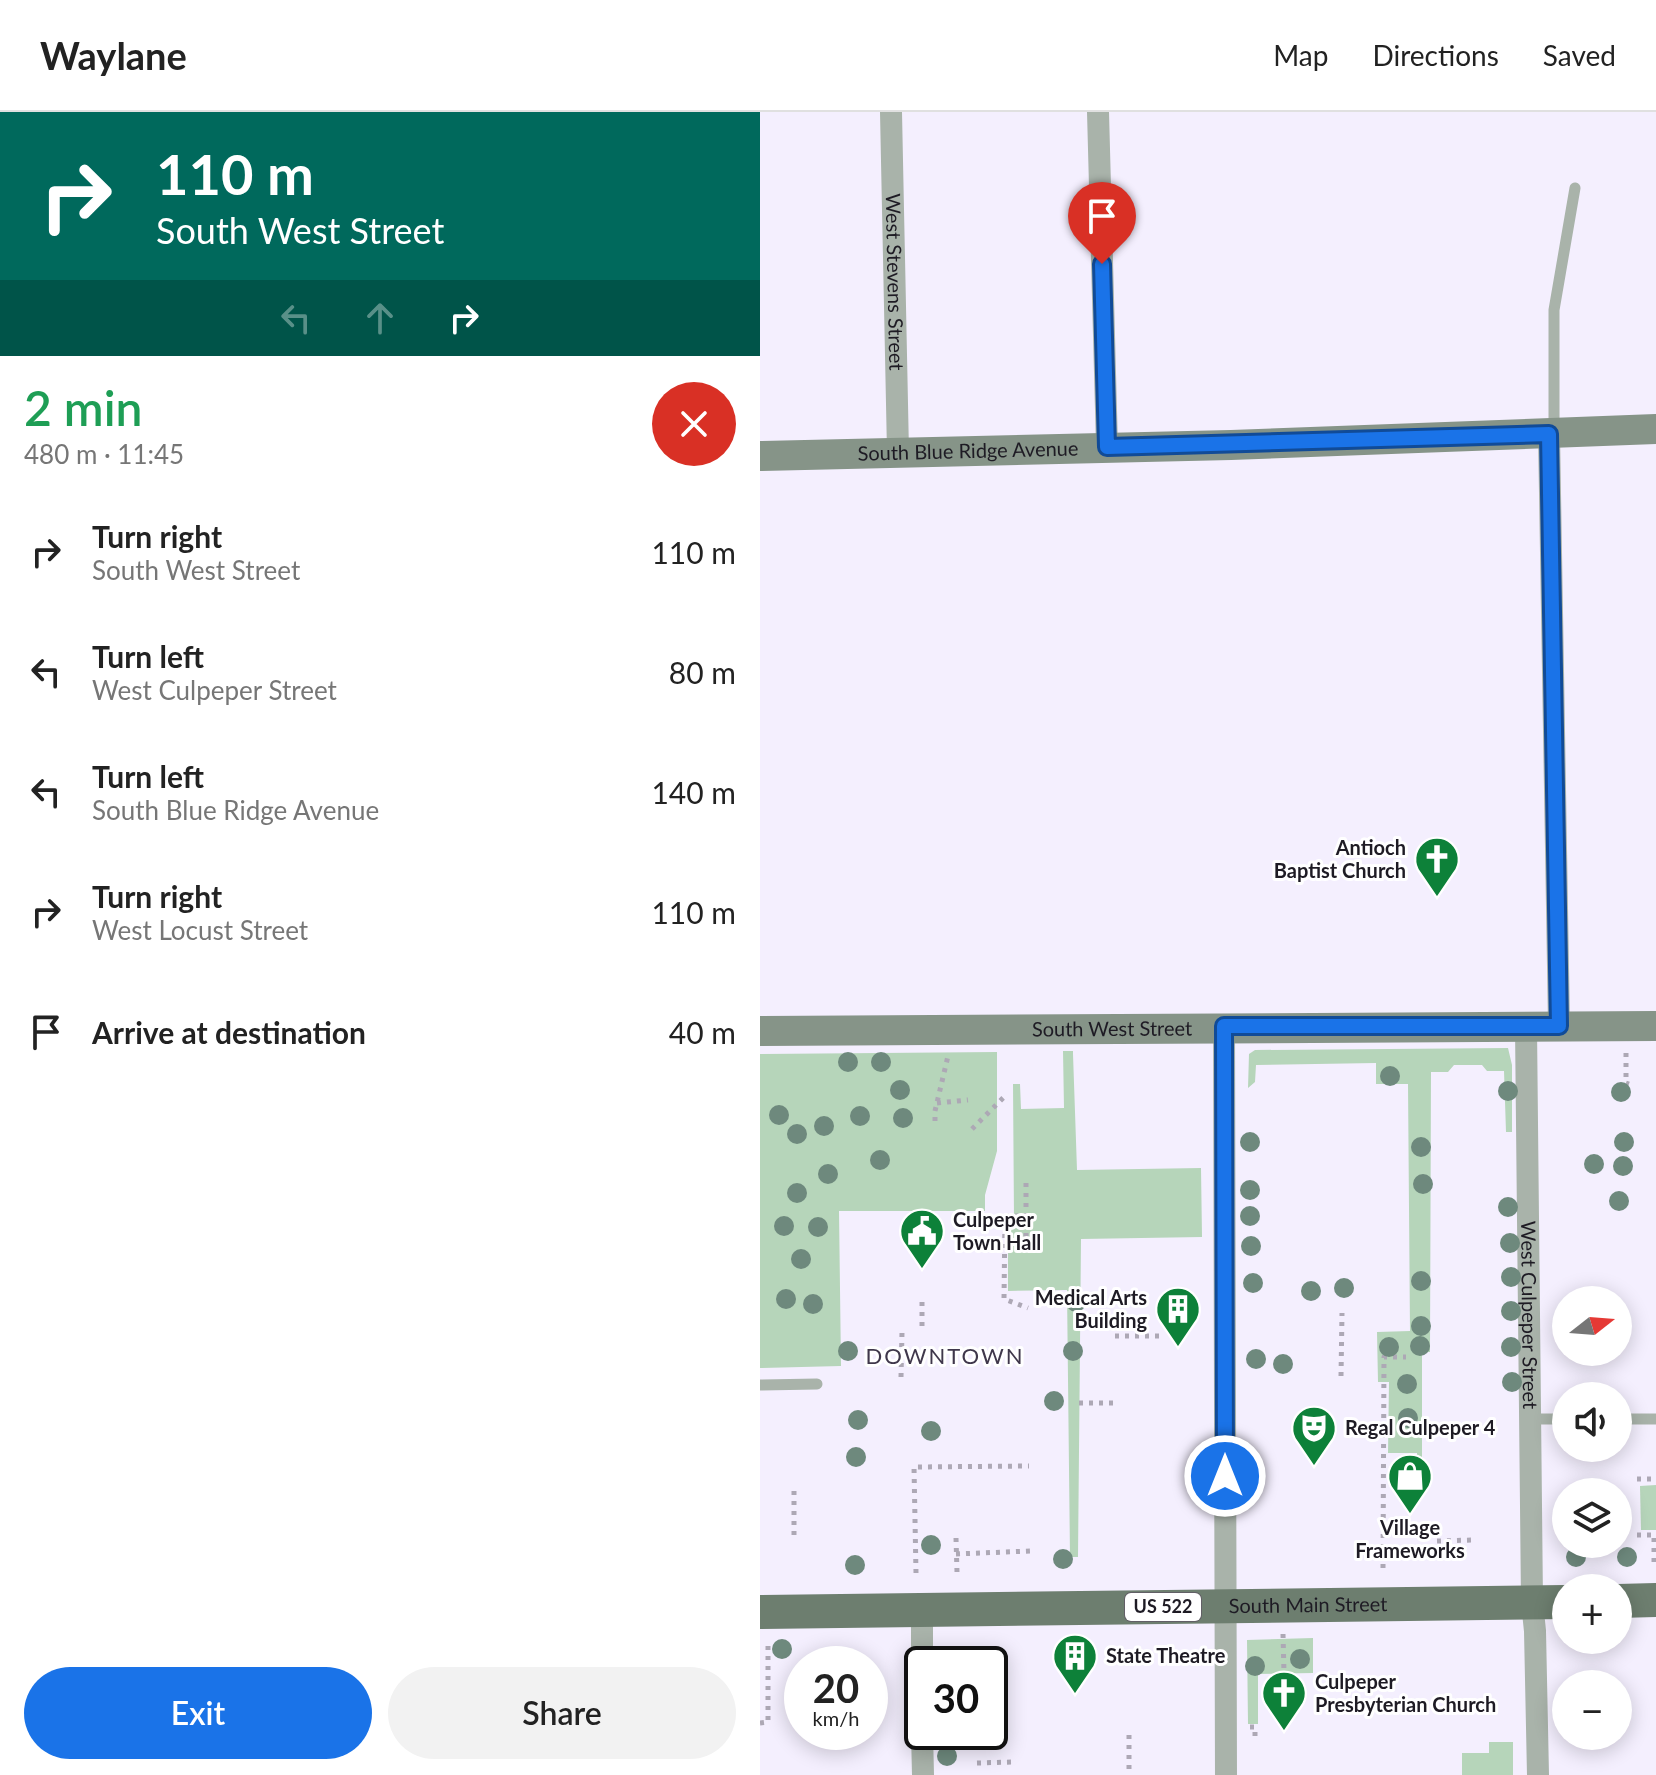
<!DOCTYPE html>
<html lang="en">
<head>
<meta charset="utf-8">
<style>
  :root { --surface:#fff; --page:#f2f2f2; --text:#222; --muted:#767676; --line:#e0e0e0; --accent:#1a73e8 }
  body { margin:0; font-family:Lato,sans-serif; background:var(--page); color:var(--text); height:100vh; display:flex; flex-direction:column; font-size:30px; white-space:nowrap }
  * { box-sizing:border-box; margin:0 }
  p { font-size:26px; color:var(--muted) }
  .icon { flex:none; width:44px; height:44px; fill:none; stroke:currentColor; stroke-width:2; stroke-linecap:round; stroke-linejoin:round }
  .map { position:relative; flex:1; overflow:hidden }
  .side { display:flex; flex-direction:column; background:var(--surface); width:760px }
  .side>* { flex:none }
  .guide { background:#00695c; color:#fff; overflow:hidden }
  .needle { width:52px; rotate:73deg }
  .buttons { position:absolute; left:792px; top:1174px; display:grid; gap:16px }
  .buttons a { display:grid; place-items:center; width:80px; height:80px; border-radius:50%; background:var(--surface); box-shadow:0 4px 20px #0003; font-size:40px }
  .speed { position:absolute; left:24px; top:1534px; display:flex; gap:16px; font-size:40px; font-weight:700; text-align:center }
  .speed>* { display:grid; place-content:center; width:104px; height:104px; border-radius:50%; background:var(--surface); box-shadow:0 4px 20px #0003; line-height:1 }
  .speed small { font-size:20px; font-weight:400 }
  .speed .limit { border:4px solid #111; border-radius:12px; background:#fff; color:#111 }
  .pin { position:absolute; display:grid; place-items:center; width:68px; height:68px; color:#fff; margin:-82px -34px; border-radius:50% 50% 50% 0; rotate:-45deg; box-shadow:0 0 8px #0007 }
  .pin .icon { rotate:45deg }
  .me { position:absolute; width:88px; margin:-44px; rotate:0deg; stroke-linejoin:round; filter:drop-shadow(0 0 6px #0008) }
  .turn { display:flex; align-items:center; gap:28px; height:168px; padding:0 24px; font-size:36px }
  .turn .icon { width:104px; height:104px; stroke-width:2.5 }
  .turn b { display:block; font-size:56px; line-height:68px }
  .lanes { display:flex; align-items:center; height:76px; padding:0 24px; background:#0003; justify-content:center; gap:40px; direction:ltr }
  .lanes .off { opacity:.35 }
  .round { display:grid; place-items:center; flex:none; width:84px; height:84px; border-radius:42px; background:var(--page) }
  .overview { display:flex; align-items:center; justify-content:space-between; height:136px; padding:0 24px }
  h1 { font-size:48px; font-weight:600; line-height:60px; color:#1e9e55 }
  .button { display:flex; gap:16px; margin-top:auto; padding:16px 24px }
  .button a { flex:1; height:92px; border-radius:48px; background:var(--accent); color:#fff; font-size:32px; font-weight:600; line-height:92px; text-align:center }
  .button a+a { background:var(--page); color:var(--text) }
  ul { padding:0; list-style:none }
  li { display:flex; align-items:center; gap:24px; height:120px; padding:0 24px }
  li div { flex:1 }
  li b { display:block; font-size:30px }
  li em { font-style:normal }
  header { display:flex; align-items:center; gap:48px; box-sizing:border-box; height:112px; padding:0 40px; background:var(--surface); border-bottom:2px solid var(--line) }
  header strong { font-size:38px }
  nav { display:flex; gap:44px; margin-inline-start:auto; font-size:28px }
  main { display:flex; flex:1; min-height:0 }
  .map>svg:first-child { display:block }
</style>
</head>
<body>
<header>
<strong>Waylane</strong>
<nav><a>Map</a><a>Directions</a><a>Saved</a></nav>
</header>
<main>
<section class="side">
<div class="guide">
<div class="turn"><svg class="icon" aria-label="right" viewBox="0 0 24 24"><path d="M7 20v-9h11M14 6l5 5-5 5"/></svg><div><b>110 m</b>South West Street</div></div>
<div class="lanes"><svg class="icon off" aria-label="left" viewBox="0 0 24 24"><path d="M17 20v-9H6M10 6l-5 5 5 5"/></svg><svg class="icon off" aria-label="ahead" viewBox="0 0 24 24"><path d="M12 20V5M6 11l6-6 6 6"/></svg><svg class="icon" aria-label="right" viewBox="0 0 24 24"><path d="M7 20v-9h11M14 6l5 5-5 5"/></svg></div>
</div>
<div class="overview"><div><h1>2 min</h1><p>480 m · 11:45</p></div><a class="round" style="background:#d93025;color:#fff"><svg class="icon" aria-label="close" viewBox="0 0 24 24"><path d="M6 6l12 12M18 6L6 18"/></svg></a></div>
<ul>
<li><svg class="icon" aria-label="right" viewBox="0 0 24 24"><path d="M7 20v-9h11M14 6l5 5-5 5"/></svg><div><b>Turn right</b><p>South West Street</p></div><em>110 m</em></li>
<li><svg class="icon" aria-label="left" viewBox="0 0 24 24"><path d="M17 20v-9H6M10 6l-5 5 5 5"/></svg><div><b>Turn left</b><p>West Culpeper Street</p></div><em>80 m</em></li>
<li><svg class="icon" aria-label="left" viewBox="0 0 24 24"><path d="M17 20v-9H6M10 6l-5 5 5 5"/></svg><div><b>Turn left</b><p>South Blue Ridge Avenue</p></div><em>140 m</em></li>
<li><svg class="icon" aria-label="right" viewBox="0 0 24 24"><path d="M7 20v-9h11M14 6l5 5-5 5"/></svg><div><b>Turn right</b><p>West Locust Street</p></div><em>110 m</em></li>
<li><svg class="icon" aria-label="arrive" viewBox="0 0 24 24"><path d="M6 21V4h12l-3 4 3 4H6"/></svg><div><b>Arrive at destination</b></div><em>40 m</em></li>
</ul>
<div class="button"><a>Exit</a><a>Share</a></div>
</section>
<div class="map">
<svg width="896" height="1663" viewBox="0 0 896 1663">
  <rect width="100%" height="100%" fill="#f4effe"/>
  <!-- green -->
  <g fill="#b6d5ba">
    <path d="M 748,936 L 752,953 L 752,1020 L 746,1020 L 744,959 L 727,959 L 722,953 L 694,953 L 688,960 L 671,960 L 670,1240 L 662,1240 L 662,1371 L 657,1371 L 657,1341 L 628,1341 L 629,1270 L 618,1270 L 617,1220 L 650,1219 L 648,972 L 616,972 L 616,951 L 496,953 L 495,970 L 488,976 L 489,942 L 495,938 Z"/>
    <path d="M 303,939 L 313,939 L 313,942 L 317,1058 L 441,1056 L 442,1125 L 321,1127 L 318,1445 L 310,1445 L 307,1178 L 248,1179 L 248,1107 L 254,1107 L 253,972 L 260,972 L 261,997 L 304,996 Z"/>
    <path d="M 237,940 L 237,1039 L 225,1083 L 225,1099 L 79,1099 L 81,1254 L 0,1256 L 0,942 Z"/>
    <path d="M 896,1373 L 896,1418 L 881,1418 L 880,1374 Z"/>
    <path d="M 553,1526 L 553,1561 L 498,1562 L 498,1612 L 488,1612 L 487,1528 Z"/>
    <path d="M 729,1630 L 753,1630 L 753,1663 L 702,1663 L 702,1641 L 729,1641 Z"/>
  </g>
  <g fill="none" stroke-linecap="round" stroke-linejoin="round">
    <!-- path -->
    <g stroke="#ada8b5" stroke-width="5" stroke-dasharray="4 6" stroke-linecap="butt">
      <path d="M 866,941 L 866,971 L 869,972"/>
      <path d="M 177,991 L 208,988"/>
      <path d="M 175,1009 L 175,999 L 188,944"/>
      <path d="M 212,1017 L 244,985"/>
      <path d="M 266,1071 L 266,1137"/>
      <path d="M 245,1102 L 244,1187 L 268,1196"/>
      <path d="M 245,1104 L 272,1104"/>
      <path d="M 162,1190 L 162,1220"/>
      <path d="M 355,1224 L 402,1224"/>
      <path d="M 581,1264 L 582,1201"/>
      <path d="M 141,1265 L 142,1220"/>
      <path d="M 319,1291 L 354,1291"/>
      <path d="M 877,1367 L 896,1367"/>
      <path d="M 34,1379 L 34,1423"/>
      <path d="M 877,1423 L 894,1423 L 894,1454"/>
      <path d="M 196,1426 L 197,1460"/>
      <path d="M 677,1429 L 715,1428"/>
      <path d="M 196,1442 L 270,1439"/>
      <path d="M 623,1456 L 624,1245 L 646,1245"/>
      <path d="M 156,1461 L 154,1355 L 269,1354"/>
      <path d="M 523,1522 L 524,1561"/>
      <path d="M 0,1611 L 8,1610 L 8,1530"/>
      <path d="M 490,1615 L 495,1615 L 495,1629"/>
      <path d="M 369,1623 L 369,1663"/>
      <path d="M 217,1651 L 253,1650"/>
    </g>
    <!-- lane -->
    <g stroke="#a9b3aa" stroke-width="11">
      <path d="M 794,318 L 794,198 L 815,76"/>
      <path d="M 0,1273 L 57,1272"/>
      <path d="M 770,1307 L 806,1307"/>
      <path d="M 858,1307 L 896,1307"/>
    </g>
    <!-- street -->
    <g stroke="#a9b3aa" stroke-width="22">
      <path id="s1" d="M 131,0 L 138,340"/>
      <path d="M 338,0 L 347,335"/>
      <path d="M 789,322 L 799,914"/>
      <path d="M 464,914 L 466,1663"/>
      <path id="s2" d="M 766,915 L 772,1490 L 775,1519 L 778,1663"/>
      <path d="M 162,1498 L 162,1552"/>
      <path d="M 162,1620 L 163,1663"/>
    </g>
    <!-- secondary -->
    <g stroke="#869488" stroke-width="30">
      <path id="s3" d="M 0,344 L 471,333 L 896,317"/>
      <path id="s4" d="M 0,919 L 896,914"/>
    </g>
    <!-- primary -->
    <g stroke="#6d7e6f" stroke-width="34">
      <path d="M 858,1489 L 896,1488"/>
      <path id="s5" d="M 0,1500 L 806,1490"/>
    </g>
  </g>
  <!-- trees -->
  <g fill="#6e897d">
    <circle cx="88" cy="950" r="10"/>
    <circle cx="121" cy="950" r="10"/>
    <circle cx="630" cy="964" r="10"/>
    <circle cx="140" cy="978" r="10"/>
    <circle cx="748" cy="979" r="10"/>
    <circle cx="861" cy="980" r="10"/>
    <circle cx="19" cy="1003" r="10"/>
    <circle cx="100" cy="1004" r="10"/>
    <circle cx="143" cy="1006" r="10"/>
    <circle cx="64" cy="1014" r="10"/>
    <circle cx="37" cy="1022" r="10"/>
    <circle cx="490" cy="1030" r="10"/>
    <circle cx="864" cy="1030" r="10"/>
    <circle cx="661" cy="1035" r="10"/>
    <circle cx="120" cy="1048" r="10"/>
    <circle cx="834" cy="1052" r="10"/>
    <circle cx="863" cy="1054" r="10"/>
    <circle cx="68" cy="1062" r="10"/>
    <circle cx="663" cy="1072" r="10"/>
    <circle cx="490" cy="1078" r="10"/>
    <circle cx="37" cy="1081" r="10"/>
    <circle cx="859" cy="1089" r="10"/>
    <circle cx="748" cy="1095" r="10"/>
    <circle cx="490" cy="1104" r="10"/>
    <circle cx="24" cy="1114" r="10"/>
    <circle cx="58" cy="1115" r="10"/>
    <circle cx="750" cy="1131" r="10"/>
    <circle cx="491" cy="1134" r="10"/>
    <circle cx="41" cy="1147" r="10"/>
    <circle cx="751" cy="1165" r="10"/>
    <circle cx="661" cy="1169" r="10"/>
    <circle cx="493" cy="1171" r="10"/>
    <circle cx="584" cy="1176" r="10"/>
    <circle cx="551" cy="1179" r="10"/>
    <circle cx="26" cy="1187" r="10"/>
    <circle cx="316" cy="1190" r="10"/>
    <circle cx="53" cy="1192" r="10"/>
    <circle cx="751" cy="1199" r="10"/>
    <circle cx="661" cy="1214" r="10"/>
    <circle cx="660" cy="1234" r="10"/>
    <circle cx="629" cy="1235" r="10"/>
    <circle cx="751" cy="1235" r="10"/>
    <circle cx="88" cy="1239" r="10"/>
    <circle cx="313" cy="1239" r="10"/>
    <circle cx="496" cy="1247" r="10"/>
    <circle cx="523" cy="1252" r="10"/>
    <circle cx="752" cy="1270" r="10"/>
    <circle cx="647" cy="1272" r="10"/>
    <circle cx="294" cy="1289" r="10"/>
    <circle cx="648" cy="1306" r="10"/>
    <circle cx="98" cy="1308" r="10"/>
    <circle cx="171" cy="1319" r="10"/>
    <circle cx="96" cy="1345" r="10"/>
    <circle cx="171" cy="1433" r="10"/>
    <circle cx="816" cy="1445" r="10"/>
    <circle cx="867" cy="1445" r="10"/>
    <circle cx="303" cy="1447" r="10"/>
    <circle cx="95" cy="1453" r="10"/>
    <circle cx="22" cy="1537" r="10"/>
    <circle cx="540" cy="1547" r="10"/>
    <circle cx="495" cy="1554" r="10"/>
    <circle cx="187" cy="1644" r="10"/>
  </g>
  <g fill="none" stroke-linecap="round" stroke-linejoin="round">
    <!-- route casing -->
    <g stroke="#114b97" stroke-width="20">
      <path id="route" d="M 342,152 L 347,335 L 789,322 L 799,914 L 464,914 L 465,1364"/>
    </g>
    <!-- route -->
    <use href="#route" stroke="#1a73e8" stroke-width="14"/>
  </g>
  <!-- icons -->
  <defs>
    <g id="church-pin" transform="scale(2.3)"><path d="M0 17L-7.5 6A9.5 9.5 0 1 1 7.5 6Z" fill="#0d8139" stroke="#fff"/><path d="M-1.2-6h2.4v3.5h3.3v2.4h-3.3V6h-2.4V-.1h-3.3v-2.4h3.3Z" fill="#fff"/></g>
    <g id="civic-pin" transform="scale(2.3)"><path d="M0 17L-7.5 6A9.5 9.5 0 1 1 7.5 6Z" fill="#0d8139" stroke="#fff"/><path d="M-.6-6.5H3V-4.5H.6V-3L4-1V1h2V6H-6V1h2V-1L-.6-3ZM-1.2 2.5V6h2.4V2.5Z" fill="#fff"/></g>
    <g id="building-pin" transform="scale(2.3)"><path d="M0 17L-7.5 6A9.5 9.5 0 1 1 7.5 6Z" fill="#0d8139" stroke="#fff"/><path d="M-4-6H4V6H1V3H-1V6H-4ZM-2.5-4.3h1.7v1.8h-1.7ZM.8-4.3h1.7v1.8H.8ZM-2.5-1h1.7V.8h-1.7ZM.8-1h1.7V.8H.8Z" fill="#fff"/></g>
    <g id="theatre-pin" transform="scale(2.3)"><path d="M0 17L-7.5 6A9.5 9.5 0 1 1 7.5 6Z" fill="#0d8139" stroke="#fff"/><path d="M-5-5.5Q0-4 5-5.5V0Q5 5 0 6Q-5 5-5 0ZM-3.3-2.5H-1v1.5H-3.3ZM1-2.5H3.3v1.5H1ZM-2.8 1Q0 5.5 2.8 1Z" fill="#fff"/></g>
    <g id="shop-pin" transform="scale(2.3)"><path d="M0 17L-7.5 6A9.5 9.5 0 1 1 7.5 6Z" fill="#0d8139" stroke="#fff"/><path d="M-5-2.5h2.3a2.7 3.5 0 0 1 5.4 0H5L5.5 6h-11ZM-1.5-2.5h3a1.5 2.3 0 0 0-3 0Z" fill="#fff"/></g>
  </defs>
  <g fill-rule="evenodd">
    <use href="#church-pin" x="677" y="747"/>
    <use href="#civic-pin" x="162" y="1119"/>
    <use href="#building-pin" x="418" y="1197"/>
    <use href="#theatre-pin" x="554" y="1316"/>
    <use href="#shop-pin" x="650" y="1364"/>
    <use href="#building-pin" x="315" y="1544"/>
    <use href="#church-pin" x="524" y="1581"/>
  </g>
  <g text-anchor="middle" stroke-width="6" stroke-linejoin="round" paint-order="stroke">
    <!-- shield labels -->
    <rect fill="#fff" stroke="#625f66" stroke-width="2" x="365" y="1481" width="76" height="28" rx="6"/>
    <g font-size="18" font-weight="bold" fill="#1e1b24">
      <text x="403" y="1501">US 522</text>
    </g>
    <!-- street labels -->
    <g font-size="20" fill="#1e1b24" stroke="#fff">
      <text dy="7" stroke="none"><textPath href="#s1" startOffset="170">West Stevens Street</textPath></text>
      <text dy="7" stroke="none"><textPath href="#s3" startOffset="208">South Blue Ridge Avenue</textPath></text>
      <text dy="7" stroke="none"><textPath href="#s4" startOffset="352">South West Street</textPath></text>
      <text dy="7" stroke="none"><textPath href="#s2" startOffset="288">West Culpeper Street</textPath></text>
      <text dy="7" stroke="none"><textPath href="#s5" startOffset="548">South Main Street</textPath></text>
    </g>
    <!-- poi labels -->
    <g font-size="20" font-weight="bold" fill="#1e1b24" stroke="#fff" text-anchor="start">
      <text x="646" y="743" text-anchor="end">Antioch<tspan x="646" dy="23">Baptist Church</tspan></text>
      <text x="193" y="1115">Culpeper<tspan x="193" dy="23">Town Hall</tspan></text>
      <text x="387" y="1193" text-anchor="end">Medical Arts<tspan x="387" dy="23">Building</tspan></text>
      <text x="585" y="1323">Regal Culpeper 4</text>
      <text x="650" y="1423" text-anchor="middle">Village<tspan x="650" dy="23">Frameworks</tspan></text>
      <text x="346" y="1551">State Theatre</text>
      <text x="555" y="1577">Culpeper<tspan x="555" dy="23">Presbyterian Church</tspan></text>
    </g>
    <!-- neighbourhood labels -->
    <g font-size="22" letter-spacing="2" fill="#3f374b" stroke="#fff">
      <text x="185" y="1252">DOWNTOWN</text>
    </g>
  </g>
</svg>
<div class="buttons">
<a><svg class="needle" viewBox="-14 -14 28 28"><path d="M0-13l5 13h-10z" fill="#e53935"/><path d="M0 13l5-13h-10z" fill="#767676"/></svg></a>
<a><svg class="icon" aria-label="sound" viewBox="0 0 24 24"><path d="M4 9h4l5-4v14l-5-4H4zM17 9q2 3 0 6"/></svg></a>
<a><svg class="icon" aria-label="layers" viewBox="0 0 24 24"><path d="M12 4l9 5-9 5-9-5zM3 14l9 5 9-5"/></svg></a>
<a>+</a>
<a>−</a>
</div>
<div class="speed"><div>20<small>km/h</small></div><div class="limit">30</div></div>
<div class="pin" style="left:342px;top:152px;background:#d93025"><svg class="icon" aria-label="arrive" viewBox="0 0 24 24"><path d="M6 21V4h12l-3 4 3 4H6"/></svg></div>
<svg class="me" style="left:465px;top:1364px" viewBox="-20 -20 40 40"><circle r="17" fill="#1a73e8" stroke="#fff" stroke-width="3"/><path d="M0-11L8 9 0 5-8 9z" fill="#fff"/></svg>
</div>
</main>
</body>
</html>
